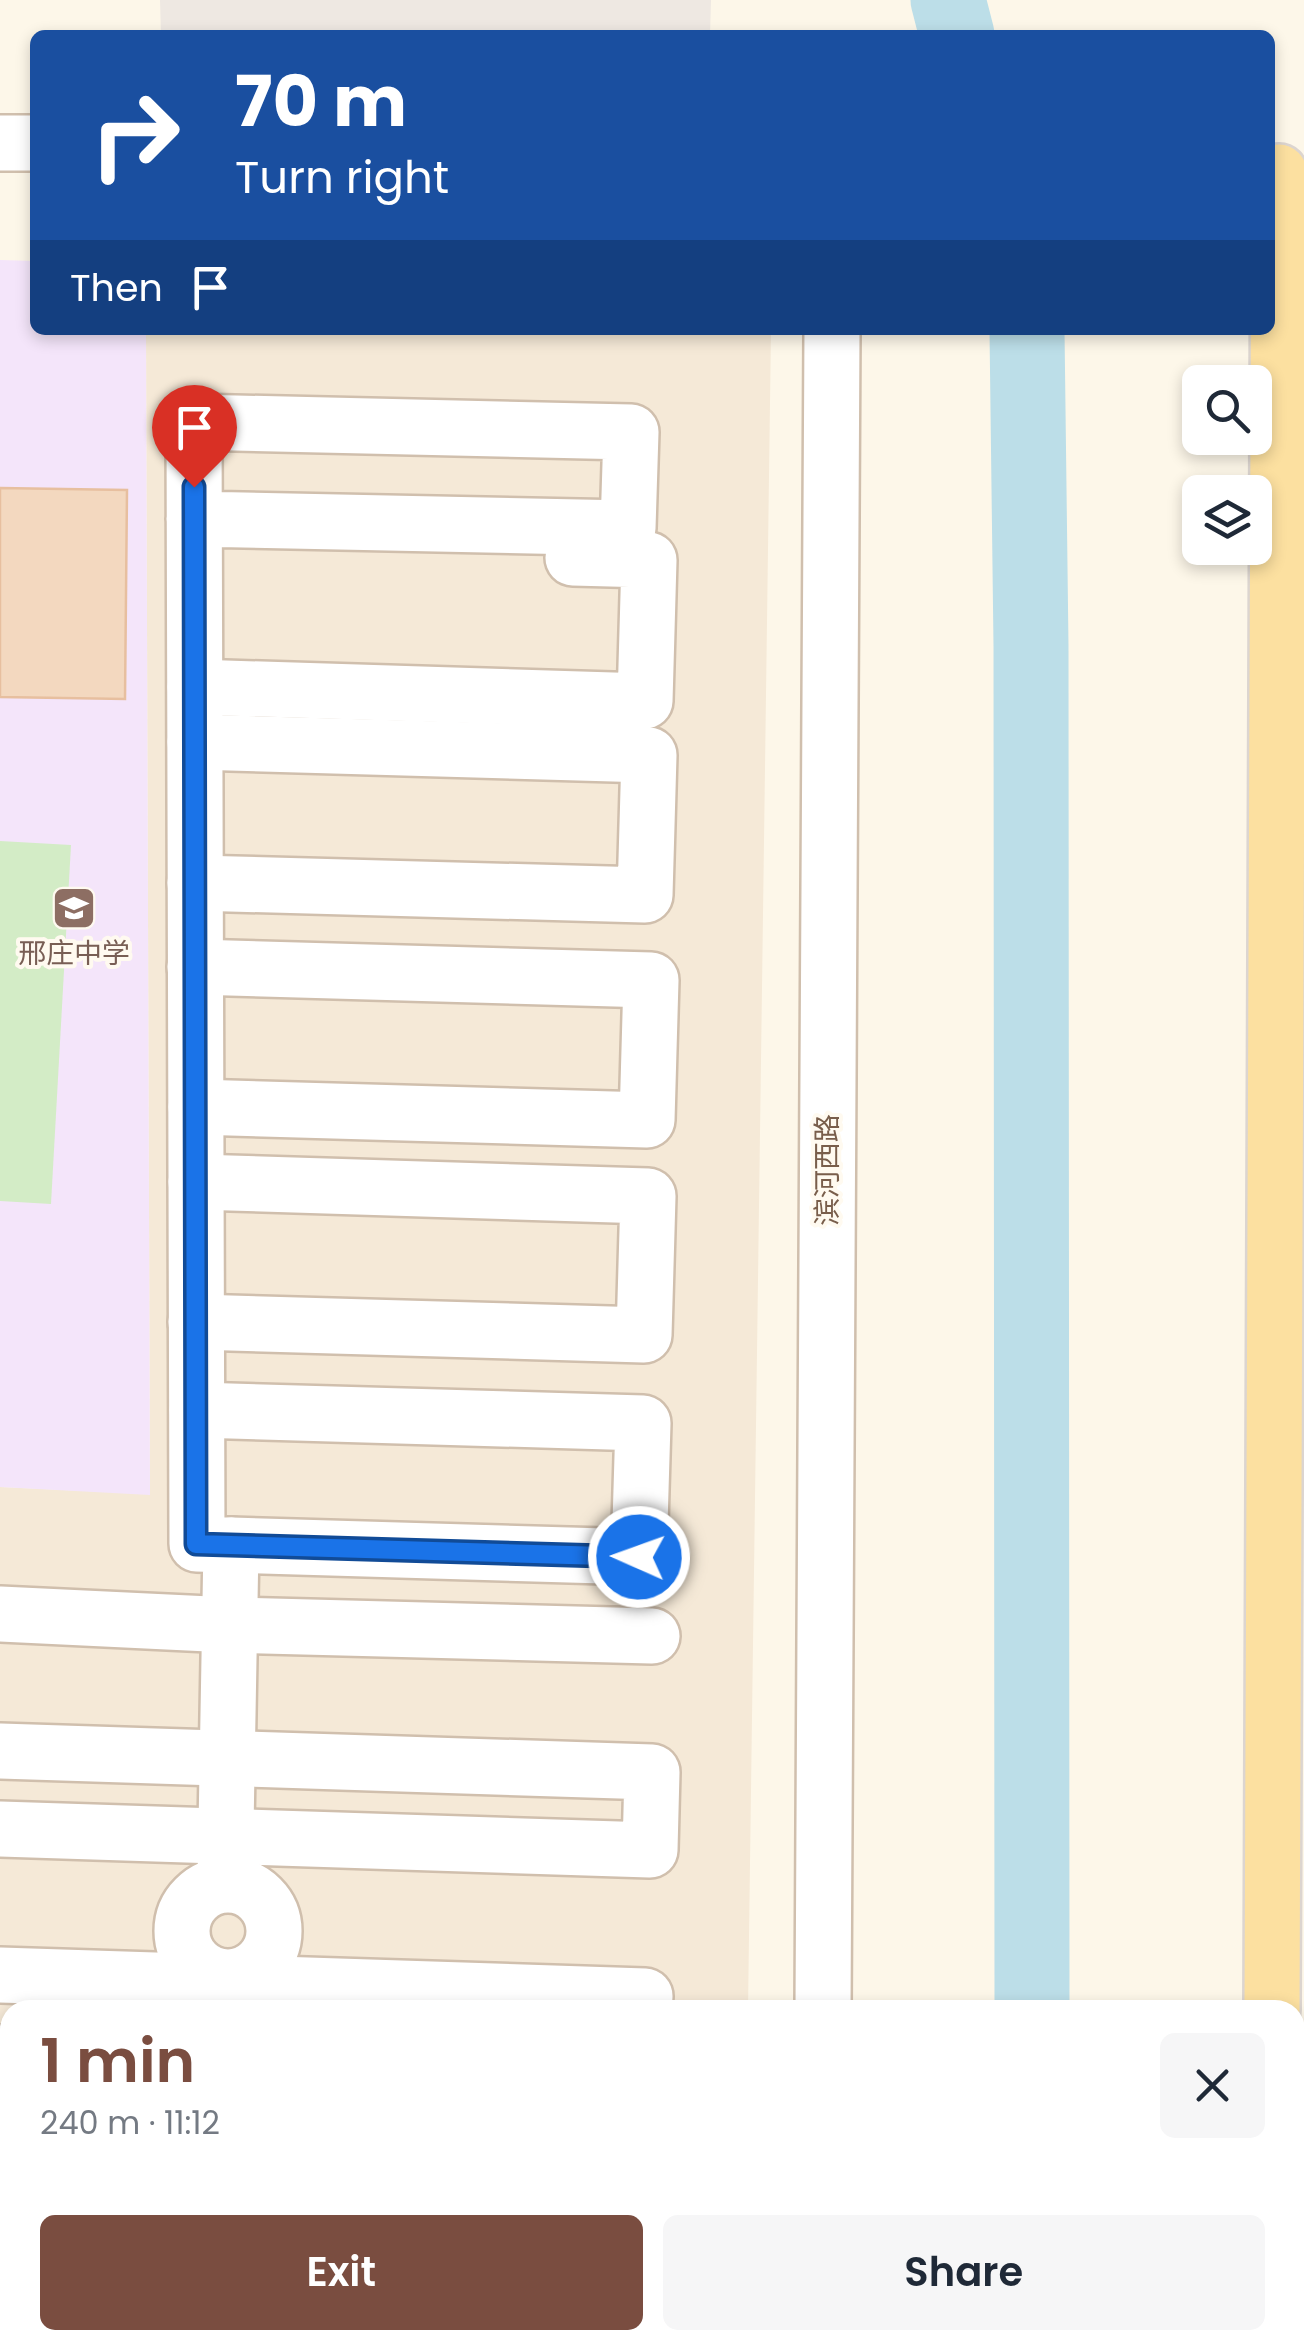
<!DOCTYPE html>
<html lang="en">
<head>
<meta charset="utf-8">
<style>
  :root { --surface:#fff; --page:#f6f6f7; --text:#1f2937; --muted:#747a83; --accent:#7a4d40 }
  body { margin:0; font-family:Poppins,"Noto Sans SC",sans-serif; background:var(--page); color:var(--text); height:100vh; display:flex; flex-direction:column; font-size:38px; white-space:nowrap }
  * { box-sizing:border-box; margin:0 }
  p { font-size:32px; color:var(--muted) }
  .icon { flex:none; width:55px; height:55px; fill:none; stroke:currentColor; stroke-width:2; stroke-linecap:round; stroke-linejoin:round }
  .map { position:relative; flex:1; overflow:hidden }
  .side { position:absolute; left:0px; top:2000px; width:1305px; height:350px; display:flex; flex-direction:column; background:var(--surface); border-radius:30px 30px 0 0; box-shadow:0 5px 15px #0003 }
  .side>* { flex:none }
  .guide { position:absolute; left:30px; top:30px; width:1245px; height:305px; border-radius:15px; box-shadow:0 5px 15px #0003; background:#1a4fa0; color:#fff; overflow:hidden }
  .fabs { position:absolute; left:1182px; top:365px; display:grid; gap:20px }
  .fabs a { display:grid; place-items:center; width:90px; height:90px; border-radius:15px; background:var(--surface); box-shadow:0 5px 15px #0003; font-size:50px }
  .pin { position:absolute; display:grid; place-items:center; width:85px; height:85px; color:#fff; margin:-102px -42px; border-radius:50% 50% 50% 0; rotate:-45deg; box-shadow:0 0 10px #0007 }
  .pin .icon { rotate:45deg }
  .me { position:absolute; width:110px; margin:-55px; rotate:272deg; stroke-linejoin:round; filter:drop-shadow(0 0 8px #0008) }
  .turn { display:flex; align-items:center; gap:35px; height:210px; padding:0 40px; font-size:45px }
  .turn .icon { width:130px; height:130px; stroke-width:2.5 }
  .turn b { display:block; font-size:70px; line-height:85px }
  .then { display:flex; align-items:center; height:95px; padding:0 40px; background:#0003; gap:20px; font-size:38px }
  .round { display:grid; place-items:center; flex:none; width:105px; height:105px; border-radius:15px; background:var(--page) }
  .headline { display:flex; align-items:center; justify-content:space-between; height:170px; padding:0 40px }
  h1 { font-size:60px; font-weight:600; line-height:75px; color:var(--accent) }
  .button { display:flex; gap:20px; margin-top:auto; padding:20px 40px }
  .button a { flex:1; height:115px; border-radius:15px; background:var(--accent); color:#fff; font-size:40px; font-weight:600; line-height:115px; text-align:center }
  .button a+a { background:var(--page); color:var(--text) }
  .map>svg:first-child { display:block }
</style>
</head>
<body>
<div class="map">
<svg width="1304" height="2350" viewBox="0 0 1304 2350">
  <rect width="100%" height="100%" fill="#fdf7e9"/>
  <!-- residential -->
  <path fill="#f5e9d7" d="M 146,330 L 771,330 L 748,2010 L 10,2010 L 10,2340 L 743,2340 L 743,2350 L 0,2350 L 0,1487 L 150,1494 Z"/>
  <!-- industrial -->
  <path fill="#eee8e2" d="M 160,0 L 711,0 L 710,35 L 161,35 Z"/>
  <!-- education -->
  <path fill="#f4e5fa" d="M 0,260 L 35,261 L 35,330 L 146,330 L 150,1495 L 0,1487 Z"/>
  <!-- green -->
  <path fill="#d3ecc6" d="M 0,841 L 71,845 L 51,1204 L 0,1201 Z"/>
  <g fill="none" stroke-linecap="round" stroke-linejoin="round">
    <!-- river -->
    <g stroke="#bcdee8" stroke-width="75">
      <path d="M 948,0 L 957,35"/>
      <path d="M 1027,330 L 1031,646 L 1032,2010"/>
      <path d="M 1032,2340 L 1032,2350"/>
    </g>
  </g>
  <!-- building -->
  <path fill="#f3d8bf" stroke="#e7bf9f" stroke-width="2.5" d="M 0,488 L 127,490 L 125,699 L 0,697 Z"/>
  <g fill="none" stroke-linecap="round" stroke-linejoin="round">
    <!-- minor casing -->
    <g stroke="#d0bfad" stroke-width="60">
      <g id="minor">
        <path d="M 0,143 L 35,143"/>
        <path d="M 194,519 L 628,528 L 631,432 L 194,422 C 194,796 197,1170 197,1544 L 231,1545 L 225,1884"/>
        <path d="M 195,687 L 645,701 L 649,560 L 573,558"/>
        <path d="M 195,883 L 645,895 L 649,755 L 195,742"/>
        <path d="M 195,967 L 651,980 L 647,1120 L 196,1107"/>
        <path d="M 196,1182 L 648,1196 L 644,1335 L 196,1322"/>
        <path d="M 197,1410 L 643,1423 L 639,1557 L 231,1545"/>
        <path d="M 0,1614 L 230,1625 L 652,1636"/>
        <path d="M 0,1751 L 652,1772 L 650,1850 L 0,1829"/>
        <circle cx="228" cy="1931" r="46"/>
        <path d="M 0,1975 L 645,1996 L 644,2010"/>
        <path d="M 823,2010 L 832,330"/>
        <path d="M 0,2053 L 10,2054"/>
        <path d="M 0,2200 L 10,2200"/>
        <path d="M 0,2278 L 10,2278"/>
        <path d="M 207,2350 L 208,2340"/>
        <path d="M 821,2350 L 821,2340"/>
      </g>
    </g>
    <!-- major casing -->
    <g stroke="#dcd5d0" stroke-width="60">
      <g id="major">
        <path d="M 1272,2010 L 1279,172"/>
        <path d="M 1271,2350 L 1271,2340"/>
      </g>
    </g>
    <!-- minor -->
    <use href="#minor" stroke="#fff" stroke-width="55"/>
    <!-- major -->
    <use href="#major" stroke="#fce0a0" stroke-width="55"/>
  </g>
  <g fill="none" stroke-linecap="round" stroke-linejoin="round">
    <!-- route casing -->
    <g stroke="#114b97" stroke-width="25">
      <path id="route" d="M 194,487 L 196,1544 L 639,1557"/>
    </g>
    <!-- route -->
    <use href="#route" stroke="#1a73e8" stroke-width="18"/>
  </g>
  <!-- icons -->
  <defs>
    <g id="school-square" transform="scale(2.25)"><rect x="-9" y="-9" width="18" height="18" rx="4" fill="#8d6e63" stroke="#fffaf0"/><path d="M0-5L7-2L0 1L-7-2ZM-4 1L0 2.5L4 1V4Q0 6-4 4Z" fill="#fff"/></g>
  </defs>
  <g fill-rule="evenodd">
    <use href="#school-square" x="74" y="908"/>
  </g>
  <g text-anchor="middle" stroke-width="8" stroke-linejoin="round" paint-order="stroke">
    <!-- education labels -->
    <g font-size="28" fill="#785e54" stroke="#fffaf0">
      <text x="74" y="963">邢庄中学</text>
    </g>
    <!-- street labels -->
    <g font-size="28" fill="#795e4b" stroke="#fffaf0">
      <text transform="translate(827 1170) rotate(-90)" y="10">滨河西路</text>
    </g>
  </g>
</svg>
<div class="fabs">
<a><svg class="icon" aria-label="search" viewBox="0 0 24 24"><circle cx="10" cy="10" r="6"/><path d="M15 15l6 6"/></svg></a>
<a><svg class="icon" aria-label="layers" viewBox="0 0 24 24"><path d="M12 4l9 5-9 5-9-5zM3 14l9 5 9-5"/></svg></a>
</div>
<div class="pin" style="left:194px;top:487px;background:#d93025"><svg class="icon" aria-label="arrive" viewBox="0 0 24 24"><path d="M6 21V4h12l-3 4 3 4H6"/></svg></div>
<svg class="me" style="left:639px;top:1557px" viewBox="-20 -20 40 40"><circle r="17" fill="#1a73e8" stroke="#fff" stroke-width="3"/><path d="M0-11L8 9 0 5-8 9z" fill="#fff"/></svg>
<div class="guide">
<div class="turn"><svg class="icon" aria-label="right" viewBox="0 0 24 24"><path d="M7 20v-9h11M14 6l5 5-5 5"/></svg><div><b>70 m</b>Turn right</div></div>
<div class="then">Then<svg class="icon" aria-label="arrive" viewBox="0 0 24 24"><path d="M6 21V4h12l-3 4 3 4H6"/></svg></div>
</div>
<section class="side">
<div class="headline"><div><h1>1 min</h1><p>240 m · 11:12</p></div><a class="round"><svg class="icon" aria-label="close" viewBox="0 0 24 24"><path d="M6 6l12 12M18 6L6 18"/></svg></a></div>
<div class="button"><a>Exit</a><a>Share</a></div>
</section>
</div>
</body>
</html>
